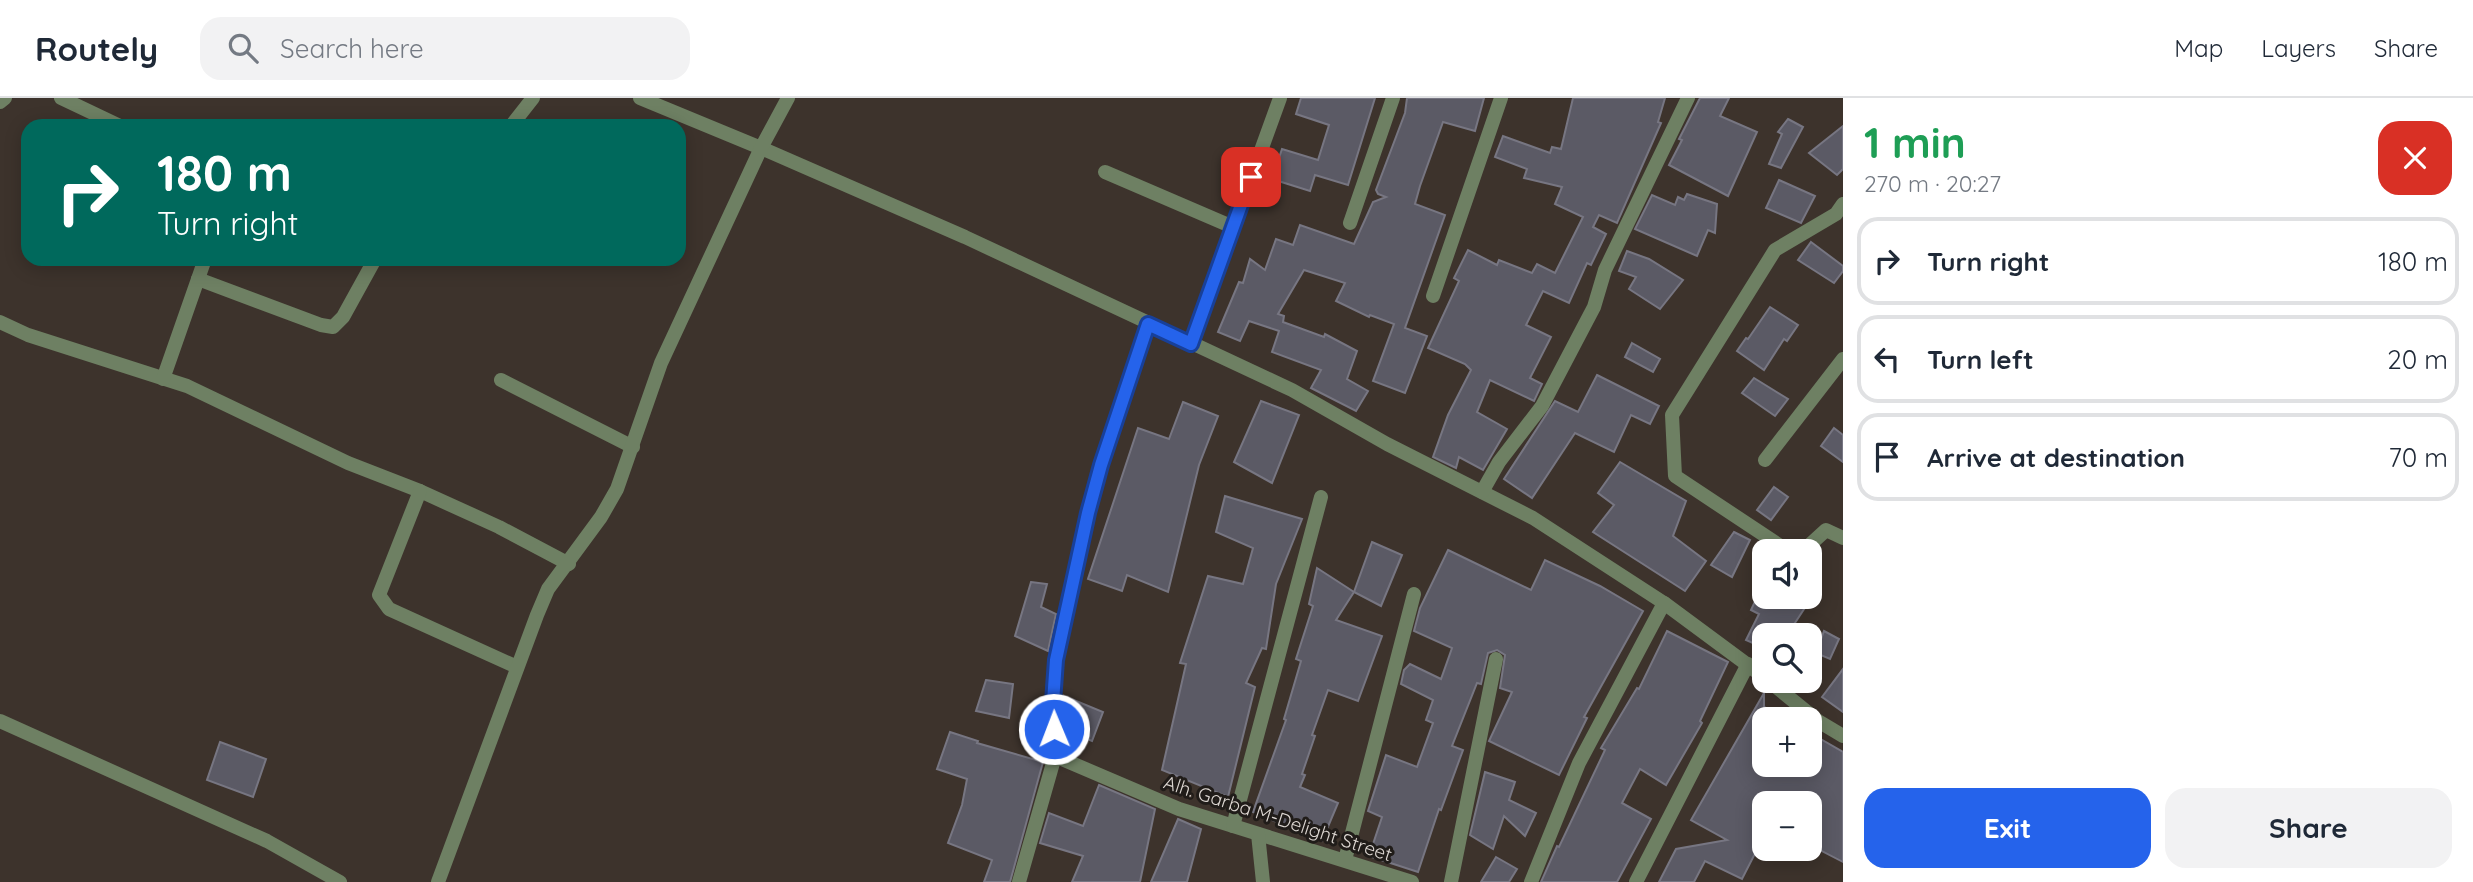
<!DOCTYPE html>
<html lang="en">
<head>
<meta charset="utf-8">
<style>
  :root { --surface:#fff; --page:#f2f2f3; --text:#1f2937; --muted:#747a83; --line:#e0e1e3; --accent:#2563eb }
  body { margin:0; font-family:Quicksand,sans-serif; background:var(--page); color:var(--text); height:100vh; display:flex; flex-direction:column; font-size:26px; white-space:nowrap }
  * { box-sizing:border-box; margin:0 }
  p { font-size:23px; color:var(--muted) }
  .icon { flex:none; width:38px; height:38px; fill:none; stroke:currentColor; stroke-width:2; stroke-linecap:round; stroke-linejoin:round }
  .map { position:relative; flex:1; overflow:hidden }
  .sheet { display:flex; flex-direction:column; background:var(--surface); width:630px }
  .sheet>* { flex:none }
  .top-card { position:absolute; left:21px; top:21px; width:665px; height:147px; border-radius:21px; box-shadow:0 4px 18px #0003; background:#00695c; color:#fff; overflow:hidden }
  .controls { position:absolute; left:1752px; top:441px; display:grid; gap:14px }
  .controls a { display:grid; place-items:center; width:70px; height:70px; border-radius:14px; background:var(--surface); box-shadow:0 4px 18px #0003; font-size:35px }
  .pin { position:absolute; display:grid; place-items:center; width:60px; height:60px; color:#fff; margin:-30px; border-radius:14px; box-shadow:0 4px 10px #0006 }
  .me { position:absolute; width:77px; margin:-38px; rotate:359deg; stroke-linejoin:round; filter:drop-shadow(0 0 5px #0008) }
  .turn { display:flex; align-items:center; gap:24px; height:147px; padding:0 21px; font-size:32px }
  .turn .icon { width:91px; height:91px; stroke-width:2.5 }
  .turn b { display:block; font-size:49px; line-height:60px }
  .round { display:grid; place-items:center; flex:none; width:74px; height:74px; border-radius:21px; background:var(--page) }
  .headline { display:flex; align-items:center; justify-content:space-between; height:119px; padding:0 21px }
  h1 { font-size:42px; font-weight:800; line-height:52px; color:#1e9e55 }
  .cta { display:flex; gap:14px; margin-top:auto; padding:14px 21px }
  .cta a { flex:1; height:80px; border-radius:21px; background:var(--accent); color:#fff; font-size:28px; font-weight:800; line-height:80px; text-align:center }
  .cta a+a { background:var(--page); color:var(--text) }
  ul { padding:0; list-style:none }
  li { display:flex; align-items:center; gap:21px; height:88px; margin:0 14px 10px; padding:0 7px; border:4px solid var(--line); border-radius:21px }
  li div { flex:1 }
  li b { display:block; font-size:26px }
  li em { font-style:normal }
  header { display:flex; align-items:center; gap:42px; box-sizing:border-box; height:98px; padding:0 35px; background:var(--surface); border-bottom:2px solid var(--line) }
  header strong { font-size:33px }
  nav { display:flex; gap:38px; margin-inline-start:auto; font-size:24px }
  .search { width:490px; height:63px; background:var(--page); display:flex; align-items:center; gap:18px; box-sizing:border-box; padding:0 24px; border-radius:21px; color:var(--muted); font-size:26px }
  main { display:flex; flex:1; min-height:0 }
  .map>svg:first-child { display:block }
</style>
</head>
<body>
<header>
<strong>Routely</strong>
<div class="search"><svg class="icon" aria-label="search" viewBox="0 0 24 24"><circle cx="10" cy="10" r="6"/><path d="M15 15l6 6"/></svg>Search here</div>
<nav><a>Map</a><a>Layers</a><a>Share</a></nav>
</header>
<main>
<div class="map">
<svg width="1843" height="784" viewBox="0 0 1843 784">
  <rect width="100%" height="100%" fill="#3d332c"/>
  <!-- building -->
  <g fill="#5b5a65" stroke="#777682" stroke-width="2">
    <path d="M 1301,0 L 1375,0 L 1348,87 L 1315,77 L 1310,93 L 1272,81 L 1282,51 L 1318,62 L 1329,27 L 1296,16 Z"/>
    <path d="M 1407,0 L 1484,0 L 1475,33 L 1443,24 L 1420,88 L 1415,106 L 1445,117 L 1405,230 L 1427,238 L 1405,295 L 1373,283 L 1394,226 L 1370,217 L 1369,219 L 1336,203 L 1345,185 L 1304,172 L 1278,216 L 1284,218 L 1283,224 L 1324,239 L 1325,236 L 1357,253 L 1347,281 L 1368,293 L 1356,313 L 1311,290 L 1321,272 L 1272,254 L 1279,233 L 1249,223 L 1240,243 L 1218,234 L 1239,184 L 1243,185 L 1250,161 L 1265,172 L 1276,141 L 1293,147 L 1300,127 L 1354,146 L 1373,104 L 1386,99 L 1378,96 L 1376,92 L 1405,15 Z"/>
    <path d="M 1573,0 L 1665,0 L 1658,24 L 1661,25 L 1617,125 L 1599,117 L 1593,129 L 1606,136 L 1591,167 L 1587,165 L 1569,205 L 1543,193 L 1526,227 L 1551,239 L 1530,280 L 1542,286 L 1534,303 L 1490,282 L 1477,314 L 1507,331 L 1483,372 L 1459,359 L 1456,370 L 1433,359 L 1448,317 L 1471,272 L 1465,266 L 1428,250 L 1459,183 L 1454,180 L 1468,152 L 1497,167 L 1499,162 L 1532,175 L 1537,166 L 1555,175 L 1583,119 L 1555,106 L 1562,89 L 1524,80 L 1527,71 L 1495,59 L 1503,38 L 1550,55 L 1552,49 L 1561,51 Z"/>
    <path d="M 1700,0 L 1729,0 L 1720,18 L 1757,34 L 1728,98 L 1669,67 L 1682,42 L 1679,41 Z"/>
    <path d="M 1788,21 L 1803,29 L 1781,70 L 1769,66 L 1782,36 L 1778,34 Z"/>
    <path d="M 1843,28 L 1843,71 L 1837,77 L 1809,55 Z"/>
    <path d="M 1779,82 L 1815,98 L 1801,125 L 1766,110 Z"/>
    <path d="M 1687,96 L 1717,106 L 1715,135 L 1708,132 L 1697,158 L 1635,131 L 1652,97 L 1675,107 L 1678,99 L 1684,102 Z"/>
    <path d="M 1811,144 L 1843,168 L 1843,173 L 1834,185 L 1798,162 Z"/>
    <path d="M 1627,153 L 1649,161 L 1683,182 L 1660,211 L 1629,191 L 1636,179 L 1619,173 Z"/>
    <path d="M 1770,209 L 1798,227 L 1787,243 L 1784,241 L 1764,272 L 1737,253 L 1746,240 L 1748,241 Z"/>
    <path d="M 1632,245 L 1660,261 L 1653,274 L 1625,259 Z"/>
    <path d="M 1597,277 L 1659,308 L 1650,326 L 1631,317 L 1614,354 L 1575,335 L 1532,400 L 1504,381 L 1555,303 L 1578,314 Z"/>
    <path d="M 1754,280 L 1788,301 L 1775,318 L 1742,295 Z"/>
    <path d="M 1261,303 L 1299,317 L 1272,385 L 1234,364 Z"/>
    <path d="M 1183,304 L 1218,318 L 1199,367 L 1168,494 L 1127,477 L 1122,493 L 1088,481 L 1138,330 L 1169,341 Z"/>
    <path d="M 1834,330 L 1843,337 L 1843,364 L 1821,348 Z"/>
    <path d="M 1620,364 L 1686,403 L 1673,438 L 1706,463 L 1685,493 L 1593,434 L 1614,407 L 1598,395 Z"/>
    <path d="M 1774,389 L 1788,399 L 1771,422 L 1757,412 Z"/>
    <path d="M 1225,398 L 1302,421 L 1276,486 L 1266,551 L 1262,550 L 1246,585 L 1255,589 L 1228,699 L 1162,672 L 1186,566 L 1180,565 L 1208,478 L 1243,486 L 1253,450 L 1216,434 Z"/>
    <path d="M 1734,434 L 1750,442 L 1732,479 L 1711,467 Z"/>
    <path d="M 1372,444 L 1402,457 L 1381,508 L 1354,494 Z"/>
    <path d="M 1448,452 L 1531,492 L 1545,462 L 1600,488 L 1643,513 L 1584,619 L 1587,620 L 1559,677 L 1489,643 L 1512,594 L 1500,590 L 1505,557 L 1497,552 L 1488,555 L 1481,586 L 1477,585 L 1452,648 L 1463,652 L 1441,712 L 1439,711 L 1418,774 L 1369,758 L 1382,719 L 1368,713 L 1386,657 L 1417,669 L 1433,625 L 1426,622 L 1433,602 L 1401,586 L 1404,572 L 1410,566 L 1441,581 L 1452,550 L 1414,533 L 1420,510 Z"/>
    <path d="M 1317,470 L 1354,494 L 1336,522 L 1382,538 L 1358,603 L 1328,592 L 1312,637 L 1315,638 L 1302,676 L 1305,677 L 1300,689 L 1338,705 L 1322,743 L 1253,714 L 1286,622 L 1284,621 L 1301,563 L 1296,561 L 1313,508 L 1309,506 Z"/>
    <path d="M 1031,484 L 1047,486 L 1041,509 L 1056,516 L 1048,553 L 1015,538 Z"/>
    <path d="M 1757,499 L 1812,499 L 1787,537 L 1764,537 L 1764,550 L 1746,542 L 1759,516 L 1751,512 Z"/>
    <path d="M 1667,533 L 1728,564 L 1700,623 L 1702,625 L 1666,687 L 1640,671 L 1622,705 L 1651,721 L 1617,784 L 1541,784 L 1557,748 L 1559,749 L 1605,652 L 1601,650 L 1637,590 L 1639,591 Z"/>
    <path d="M 1824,533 L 1839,541 L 1830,561 L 1816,555 Z"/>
    <path d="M 1843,571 L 1843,614 L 1822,599 Z"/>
    <path d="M 986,582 L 1013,586 L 1009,620 L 976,613 Z"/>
    <path d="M 1764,595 L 1764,609 L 1786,621 L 1764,621 L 1764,667 L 1810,667 L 1810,635 L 1843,654 L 1843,764 L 1810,747 L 1810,739 L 1818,723 L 1810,718 L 1810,705 L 1764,705 L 1764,738 L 1742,781 L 1705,763 L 1694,784 L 1659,784 L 1676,751 L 1727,742 L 1691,722 Z"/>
    <path d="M 1064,598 L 1103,614 L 1092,643 L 1064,632 Z"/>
    <path d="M 950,634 L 978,643 L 977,645 L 1043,664 L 1010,784 L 984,784 L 992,762 L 948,745 L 962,707 L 967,681 L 937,671 Z"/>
    <path d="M 220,644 L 266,661 L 253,699 L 207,682 Z"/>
    <path d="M 1485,674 L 1515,684 L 1509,702 L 1536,715 L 1525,738 L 1504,718 L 1493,751 L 1470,737 Z"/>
    <path d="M 1099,687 L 1155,711 L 1140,784 L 1072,784 L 1083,758 L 1040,745 L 1049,715 L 1083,728 Z"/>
    <path d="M 1178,721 L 1201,731 L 1187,784 L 1151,784 Z"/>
    <path d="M 1496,759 L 1517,771 L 1509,784 L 1481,784 Z"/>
  </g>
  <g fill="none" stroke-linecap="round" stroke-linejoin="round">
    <!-- minor -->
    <g stroke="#6e8063" stroke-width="14">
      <path d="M 61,0 L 120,28"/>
      <path d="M 640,0 L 761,50 L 965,139 L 1292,292 L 1387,346 L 1533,420 L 1664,505 L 1764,579"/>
      <path d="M 0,4 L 5,0"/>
      <path d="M 511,28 L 533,0"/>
      <path d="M 1105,74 L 1233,129"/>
      <path d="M 1350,125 L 1393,0"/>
      <path d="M 198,181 L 321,227 L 333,229 L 343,219 L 375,161"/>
      <path d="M 1433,198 L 1501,0"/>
      <path d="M 0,224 L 28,237 L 187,288 L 348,365 L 420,393 L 499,429 L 569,466"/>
      <path d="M 1191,246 L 1280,0"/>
      <path d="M 163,281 L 205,161"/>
      <path d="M 501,282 L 633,349"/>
      <path d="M 1765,362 L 1843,261"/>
      <path d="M 420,393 L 379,497 L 389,511 L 517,569"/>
      <path d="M 1482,394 L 1499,364 L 1542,308 L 1594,209 L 1605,172 L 1688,0"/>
      <path d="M 1788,453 L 1675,378 L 1672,317 L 1775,152 L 1836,116 L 1843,106"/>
      <path d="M 1803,453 L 1826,432 L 1843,440"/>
      <path d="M 1769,583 L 1818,623 L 1843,638"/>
      <path d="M 0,623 L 267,743 L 340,784"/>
      <path d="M 1055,658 L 1179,711 L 1412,784"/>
      <path d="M 1233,728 L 1321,399"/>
      <path d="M 1258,736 L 1263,784"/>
      <path d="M 1345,762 L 1414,496"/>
      <path d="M 438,784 L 537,517 L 548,491 L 601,419 L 617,391 L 661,265 L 761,50 L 788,0"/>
      <path d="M 1019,784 L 1055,658 L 1053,604 L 1056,562 L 1088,415 L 1101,367 L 1148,226"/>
      <path d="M 1451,784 L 1496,561"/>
      <path d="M 1531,784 L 1579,665 L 1664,505"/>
      <path d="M 1636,784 L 1748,566"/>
    </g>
  </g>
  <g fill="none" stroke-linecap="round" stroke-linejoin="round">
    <!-- route casing -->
    <g stroke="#184099" stroke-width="18">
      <path id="route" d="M 1054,631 L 1053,604 L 1056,562 L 1088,415 L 1101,367 L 1148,226 L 1191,246 L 1251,79"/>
    </g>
    <!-- route -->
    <use href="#route" stroke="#2563eb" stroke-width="12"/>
  </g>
  <g text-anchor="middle" stroke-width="6" stroke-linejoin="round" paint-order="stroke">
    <!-- street labels -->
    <g font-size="19" fill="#dcd6d1" stroke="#201c19">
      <text transform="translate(1278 720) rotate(18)" y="7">Alh. Garba M-Delight Street</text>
    </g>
  </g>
</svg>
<div class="controls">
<a><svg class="icon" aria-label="sound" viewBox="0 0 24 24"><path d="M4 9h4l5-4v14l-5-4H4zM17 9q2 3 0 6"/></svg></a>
<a><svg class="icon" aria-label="search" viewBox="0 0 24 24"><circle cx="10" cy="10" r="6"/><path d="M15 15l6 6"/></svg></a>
<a>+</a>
<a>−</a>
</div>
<div class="pin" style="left:1251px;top:79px;background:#d93025"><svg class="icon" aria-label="arrive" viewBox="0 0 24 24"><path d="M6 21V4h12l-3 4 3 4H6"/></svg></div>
<svg class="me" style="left:1054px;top:631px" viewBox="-20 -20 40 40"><circle r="17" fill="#2563eb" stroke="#fff" stroke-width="3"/><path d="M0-11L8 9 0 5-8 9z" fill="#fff"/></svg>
<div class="top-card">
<div class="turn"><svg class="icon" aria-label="right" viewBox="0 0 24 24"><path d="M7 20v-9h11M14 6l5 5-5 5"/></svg><div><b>180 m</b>Turn right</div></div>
</div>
</div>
<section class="sheet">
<div class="headline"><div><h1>1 min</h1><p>270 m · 20:27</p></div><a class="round" style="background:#d93025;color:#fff"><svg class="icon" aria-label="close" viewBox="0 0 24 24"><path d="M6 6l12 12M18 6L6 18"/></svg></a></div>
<ul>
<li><svg class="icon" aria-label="right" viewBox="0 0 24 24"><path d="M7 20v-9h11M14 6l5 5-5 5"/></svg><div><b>Turn right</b></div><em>180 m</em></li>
<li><svg class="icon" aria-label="left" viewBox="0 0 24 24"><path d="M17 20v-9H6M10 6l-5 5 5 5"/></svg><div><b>Turn left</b></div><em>20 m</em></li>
<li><svg class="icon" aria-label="arrive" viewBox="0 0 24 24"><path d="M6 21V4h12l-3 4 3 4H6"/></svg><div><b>Arrive at destination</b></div><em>70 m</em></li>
</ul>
<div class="cta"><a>Exit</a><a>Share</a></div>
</section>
</main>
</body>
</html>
